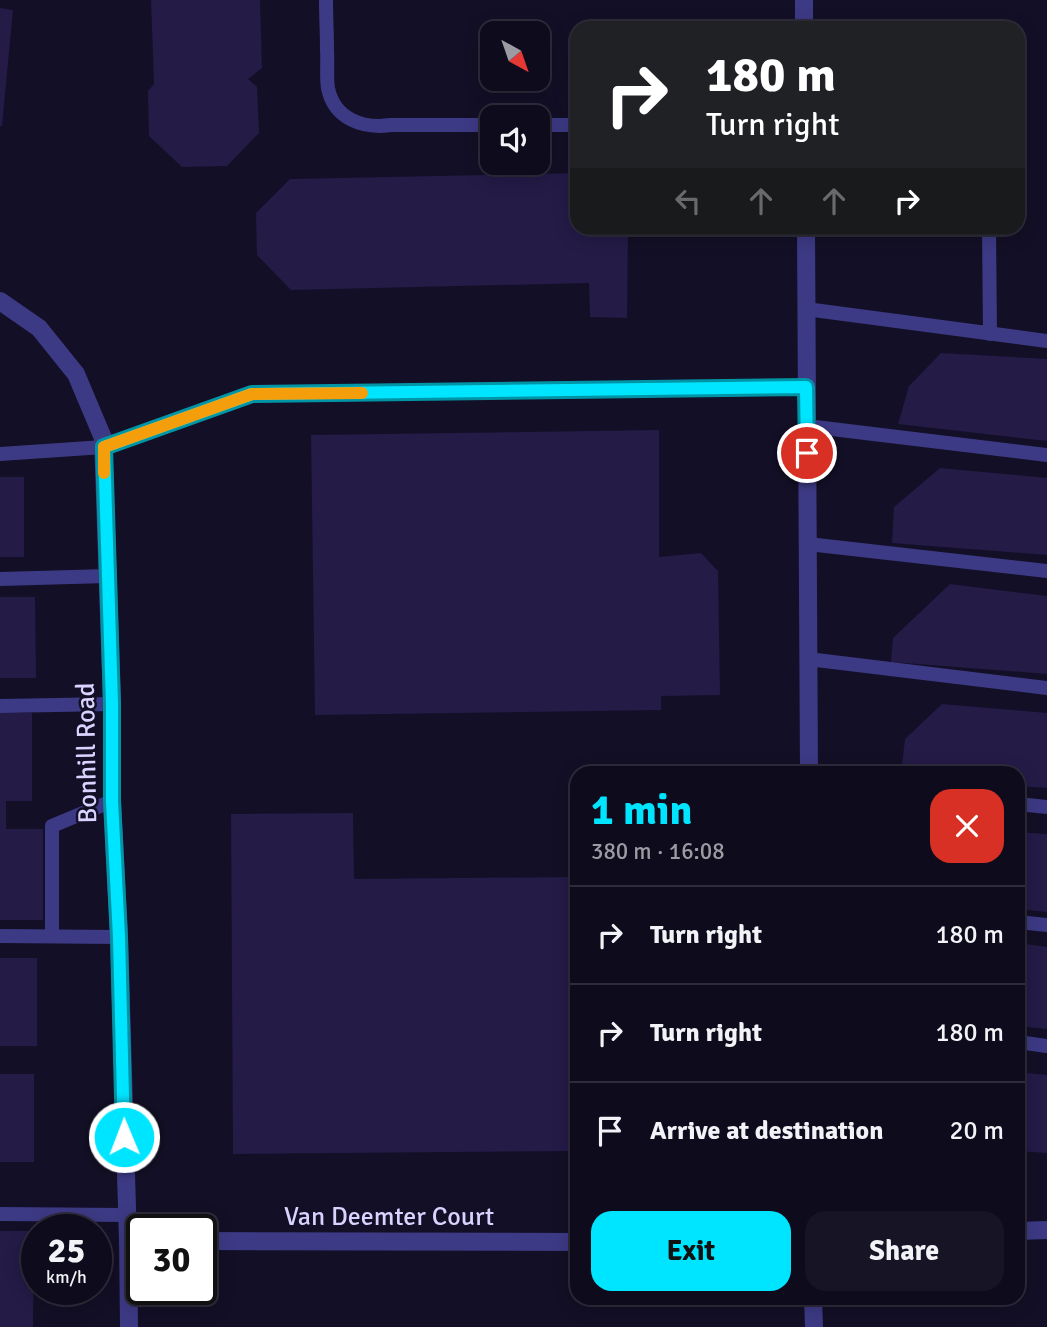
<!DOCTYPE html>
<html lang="en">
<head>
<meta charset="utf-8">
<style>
  :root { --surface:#0e0b1c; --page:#171425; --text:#f1f3f6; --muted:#9b9ba3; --line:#2e2b3b; --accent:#00e5ff }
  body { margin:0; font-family:Signika,sans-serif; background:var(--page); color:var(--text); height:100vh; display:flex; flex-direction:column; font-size:26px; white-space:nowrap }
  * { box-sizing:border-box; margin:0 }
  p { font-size:23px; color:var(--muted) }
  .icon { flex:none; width:38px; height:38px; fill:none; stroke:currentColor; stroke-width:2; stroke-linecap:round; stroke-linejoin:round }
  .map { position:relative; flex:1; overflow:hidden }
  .side { position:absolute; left:570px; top:766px; width:455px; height:539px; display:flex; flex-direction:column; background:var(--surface); border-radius:21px; box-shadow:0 4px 18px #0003,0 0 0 2px var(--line) }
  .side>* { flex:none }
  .top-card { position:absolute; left:570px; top:21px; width:455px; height:214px; border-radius:21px; box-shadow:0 4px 18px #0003,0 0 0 2px var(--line); background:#202124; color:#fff; overflow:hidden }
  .needle { width:46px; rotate:140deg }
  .controls { position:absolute; left:480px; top:21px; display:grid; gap:14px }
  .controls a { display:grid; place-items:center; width:70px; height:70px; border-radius:14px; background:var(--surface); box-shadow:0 4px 18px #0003,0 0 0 2px var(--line); font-size:35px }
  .speed { position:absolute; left:21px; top:1214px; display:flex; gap:14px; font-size:35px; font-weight:700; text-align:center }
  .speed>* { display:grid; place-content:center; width:91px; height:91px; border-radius:50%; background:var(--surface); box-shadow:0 4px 18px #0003,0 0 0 2px var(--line); line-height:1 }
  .speed small { font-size:18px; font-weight:400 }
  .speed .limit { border:4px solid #111; border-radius:10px; background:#fff; color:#111 }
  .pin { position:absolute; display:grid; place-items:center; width:60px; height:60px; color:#fff; margin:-30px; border:4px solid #fff; border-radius:50%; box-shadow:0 2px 7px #0007 }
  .me { position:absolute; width:77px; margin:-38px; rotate:359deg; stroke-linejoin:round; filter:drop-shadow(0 0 5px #0008) }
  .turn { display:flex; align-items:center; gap:24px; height:147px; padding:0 21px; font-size:32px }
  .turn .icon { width:91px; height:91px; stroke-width:2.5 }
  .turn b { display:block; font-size:49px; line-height:60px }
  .lanes { display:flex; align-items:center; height:66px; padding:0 21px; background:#0003; justify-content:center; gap:35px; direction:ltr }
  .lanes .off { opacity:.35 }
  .round { display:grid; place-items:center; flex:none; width:74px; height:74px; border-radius:21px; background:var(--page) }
  .overview { display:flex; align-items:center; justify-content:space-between; height:119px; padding:0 21px }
  h1 { font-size:42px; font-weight:800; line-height:52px; color:var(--accent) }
  .button { display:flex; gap:14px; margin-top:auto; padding:14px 21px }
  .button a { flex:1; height:80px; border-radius:21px; background:var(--accent); color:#111; font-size:28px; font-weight:800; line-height:80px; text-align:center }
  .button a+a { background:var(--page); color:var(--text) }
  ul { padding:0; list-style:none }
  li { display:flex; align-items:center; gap:21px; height:98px; padding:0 21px; border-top:2px solid var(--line) }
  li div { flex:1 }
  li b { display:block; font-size:26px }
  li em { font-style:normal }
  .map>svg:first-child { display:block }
</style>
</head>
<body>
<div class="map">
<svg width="1047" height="1327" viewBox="0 0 1047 1327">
  <rect width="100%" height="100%" fill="#130f26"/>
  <!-- building -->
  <g fill="#241b47">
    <path d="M 151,0 L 260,0 L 262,68 L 248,79 L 257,87 L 259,133 L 227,166 L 182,167 L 149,136 L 148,91 L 154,84 Z"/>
    <path d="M 0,8 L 13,10 L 2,126 L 0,126 Z"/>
    <path d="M 578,173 L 578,228 L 628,228 L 627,318 L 590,317 L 589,283 L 291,290 L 257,255 L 256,213 L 290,179 Z"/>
    <path d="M 941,353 L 1047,359 L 1047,441 L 898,424 L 909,386 Z"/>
    <path d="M 659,430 L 659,557 L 701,553 L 718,571 L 720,695 L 661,696 L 661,710 L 315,715 L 311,435 Z"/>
    <path d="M 940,468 L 1047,478 L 1047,555 L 892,543 L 894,507 Z"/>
    <rect x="0" y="477" width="24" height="80"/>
    <path d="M 950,584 L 1047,596 L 1047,674 L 891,662 L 893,638 Z"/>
    <path d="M 0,597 L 35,597 L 36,678 L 0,678 Z"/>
    <path d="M 942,704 L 1047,713 L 1047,788 L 1018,786 L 1018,774 L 901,774 L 905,739 Z"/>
    <path d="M 0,713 L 32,713 L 32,801 L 6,801 L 6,829 L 43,829 L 43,920 L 0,920 Z"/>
    <path d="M 353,813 L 354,879 L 578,877 L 578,1151 L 233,1154 L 231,814 Z"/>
    <path d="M 1018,832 L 1047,834 L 1047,912 L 1018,909 Z"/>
    <path d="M 1018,943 L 1047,947 L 1047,1029 L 1018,1026 Z"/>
    <rect x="0" y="958" width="37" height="88"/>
    <path d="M 1018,1072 L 1047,1075 L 1047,1153 L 1018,1151 Z"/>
    <rect x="0" y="1074" width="34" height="88"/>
    <path d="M 0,1231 L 34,1231 L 33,1327 L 0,1327 Z"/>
  </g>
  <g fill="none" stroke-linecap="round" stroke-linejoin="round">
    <!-- service -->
    <g stroke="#3d3a85" stroke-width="14">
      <path d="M 326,0 C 326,17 327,33 327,50 C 328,62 326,76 328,88 C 334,119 363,129 391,125 L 492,125"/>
      <path d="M 537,125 L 578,125"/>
      <path d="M 989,228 L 990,334"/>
      <path d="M 806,309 L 1047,341"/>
      <path d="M 807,426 L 1047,455"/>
      <path d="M 0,454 L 104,447 L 252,394 L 806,387"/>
      <path d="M 808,544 L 1047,571"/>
      <path d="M 0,579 L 108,576"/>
      <path d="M 808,659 L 1047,688"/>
      <path d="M 0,706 L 112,704"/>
      <path d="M 1018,804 L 1047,807"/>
      <path d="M 1018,922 L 1047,925"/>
      <path d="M 0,936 L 119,937"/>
      <path d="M 52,936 L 52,826 L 112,801"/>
      <path d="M 1018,1042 L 1047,1046"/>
      <path d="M 0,1214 L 126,1215"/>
    </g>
    <!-- minor -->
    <g stroke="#3d3a85" stroke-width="18">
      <path d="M 0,301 L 39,328 L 76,374 L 103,438 L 112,704 L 112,801 L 119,937 L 128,1241 L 129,1327"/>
      <path d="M 1018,1231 L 1047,1230"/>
      <path d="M 201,1241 L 578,1242"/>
    </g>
    <!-- tertiary -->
    <g stroke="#3d3a85" stroke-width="18">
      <path d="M 804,0 L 804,28"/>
      <path d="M 806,228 L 809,774"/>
      <path d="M 813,1298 L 814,1327"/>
    </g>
  </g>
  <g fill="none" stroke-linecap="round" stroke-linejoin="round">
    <!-- route casing -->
    <g stroke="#0095a6" stroke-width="18">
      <path id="route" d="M 124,1137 L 119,937 L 112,801 L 112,704 L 104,447 L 252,394 L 806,387 L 807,453"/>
    </g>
    <!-- route -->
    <use href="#route" stroke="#00e5ff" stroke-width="12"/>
    <!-- slow -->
    <path stroke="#f59e0b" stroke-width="12" d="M 104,473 L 104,447 L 252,394 L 362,393"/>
  </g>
  <g text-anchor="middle" stroke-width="5" stroke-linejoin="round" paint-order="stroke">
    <!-- street labels -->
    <g font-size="26" fill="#d9d4ff" stroke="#130f26">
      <text transform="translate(86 753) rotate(-91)" y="9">Bonhill Road</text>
      <text x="389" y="1225">Van Deemter Court</text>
    </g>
  </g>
</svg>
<div class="controls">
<a><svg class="needle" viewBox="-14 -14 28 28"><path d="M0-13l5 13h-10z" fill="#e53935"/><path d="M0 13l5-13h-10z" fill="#9b9ba3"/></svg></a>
<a><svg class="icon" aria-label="sound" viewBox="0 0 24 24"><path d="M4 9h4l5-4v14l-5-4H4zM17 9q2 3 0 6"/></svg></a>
</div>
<div class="speed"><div>25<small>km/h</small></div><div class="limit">30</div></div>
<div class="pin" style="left:807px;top:453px;background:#d93025"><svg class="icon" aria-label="arrive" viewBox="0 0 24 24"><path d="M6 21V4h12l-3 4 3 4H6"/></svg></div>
<svg class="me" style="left:124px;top:1137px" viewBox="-20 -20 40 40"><circle r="17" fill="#00e5ff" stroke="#fff" stroke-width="3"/><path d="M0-11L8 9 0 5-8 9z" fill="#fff"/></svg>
<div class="top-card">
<div class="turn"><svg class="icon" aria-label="right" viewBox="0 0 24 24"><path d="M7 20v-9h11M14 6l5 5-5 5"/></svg><div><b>180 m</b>Turn right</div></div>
<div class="lanes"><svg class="icon off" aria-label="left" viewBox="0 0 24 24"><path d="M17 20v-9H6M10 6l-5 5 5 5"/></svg><svg class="icon off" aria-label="ahead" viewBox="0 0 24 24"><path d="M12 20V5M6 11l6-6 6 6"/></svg><svg class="icon off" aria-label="ahead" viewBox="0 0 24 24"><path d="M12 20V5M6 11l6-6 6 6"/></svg><svg class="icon" aria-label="right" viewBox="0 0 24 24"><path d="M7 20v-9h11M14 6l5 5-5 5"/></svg></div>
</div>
<section class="side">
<div class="overview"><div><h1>1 min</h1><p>380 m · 16:08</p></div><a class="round" style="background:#d93025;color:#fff"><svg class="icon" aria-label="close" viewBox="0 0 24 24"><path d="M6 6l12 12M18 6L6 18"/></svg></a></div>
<ul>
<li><svg class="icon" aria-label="right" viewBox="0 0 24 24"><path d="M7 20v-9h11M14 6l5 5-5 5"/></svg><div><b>Turn right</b></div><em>180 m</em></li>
<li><svg class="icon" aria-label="right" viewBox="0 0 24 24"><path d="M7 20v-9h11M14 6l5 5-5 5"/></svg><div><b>Turn right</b></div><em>180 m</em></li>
<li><svg class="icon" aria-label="arrive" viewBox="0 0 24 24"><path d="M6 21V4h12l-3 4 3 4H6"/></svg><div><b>Arrive at destination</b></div><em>20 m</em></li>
</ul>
<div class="button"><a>Exit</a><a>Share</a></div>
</section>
</div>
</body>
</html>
